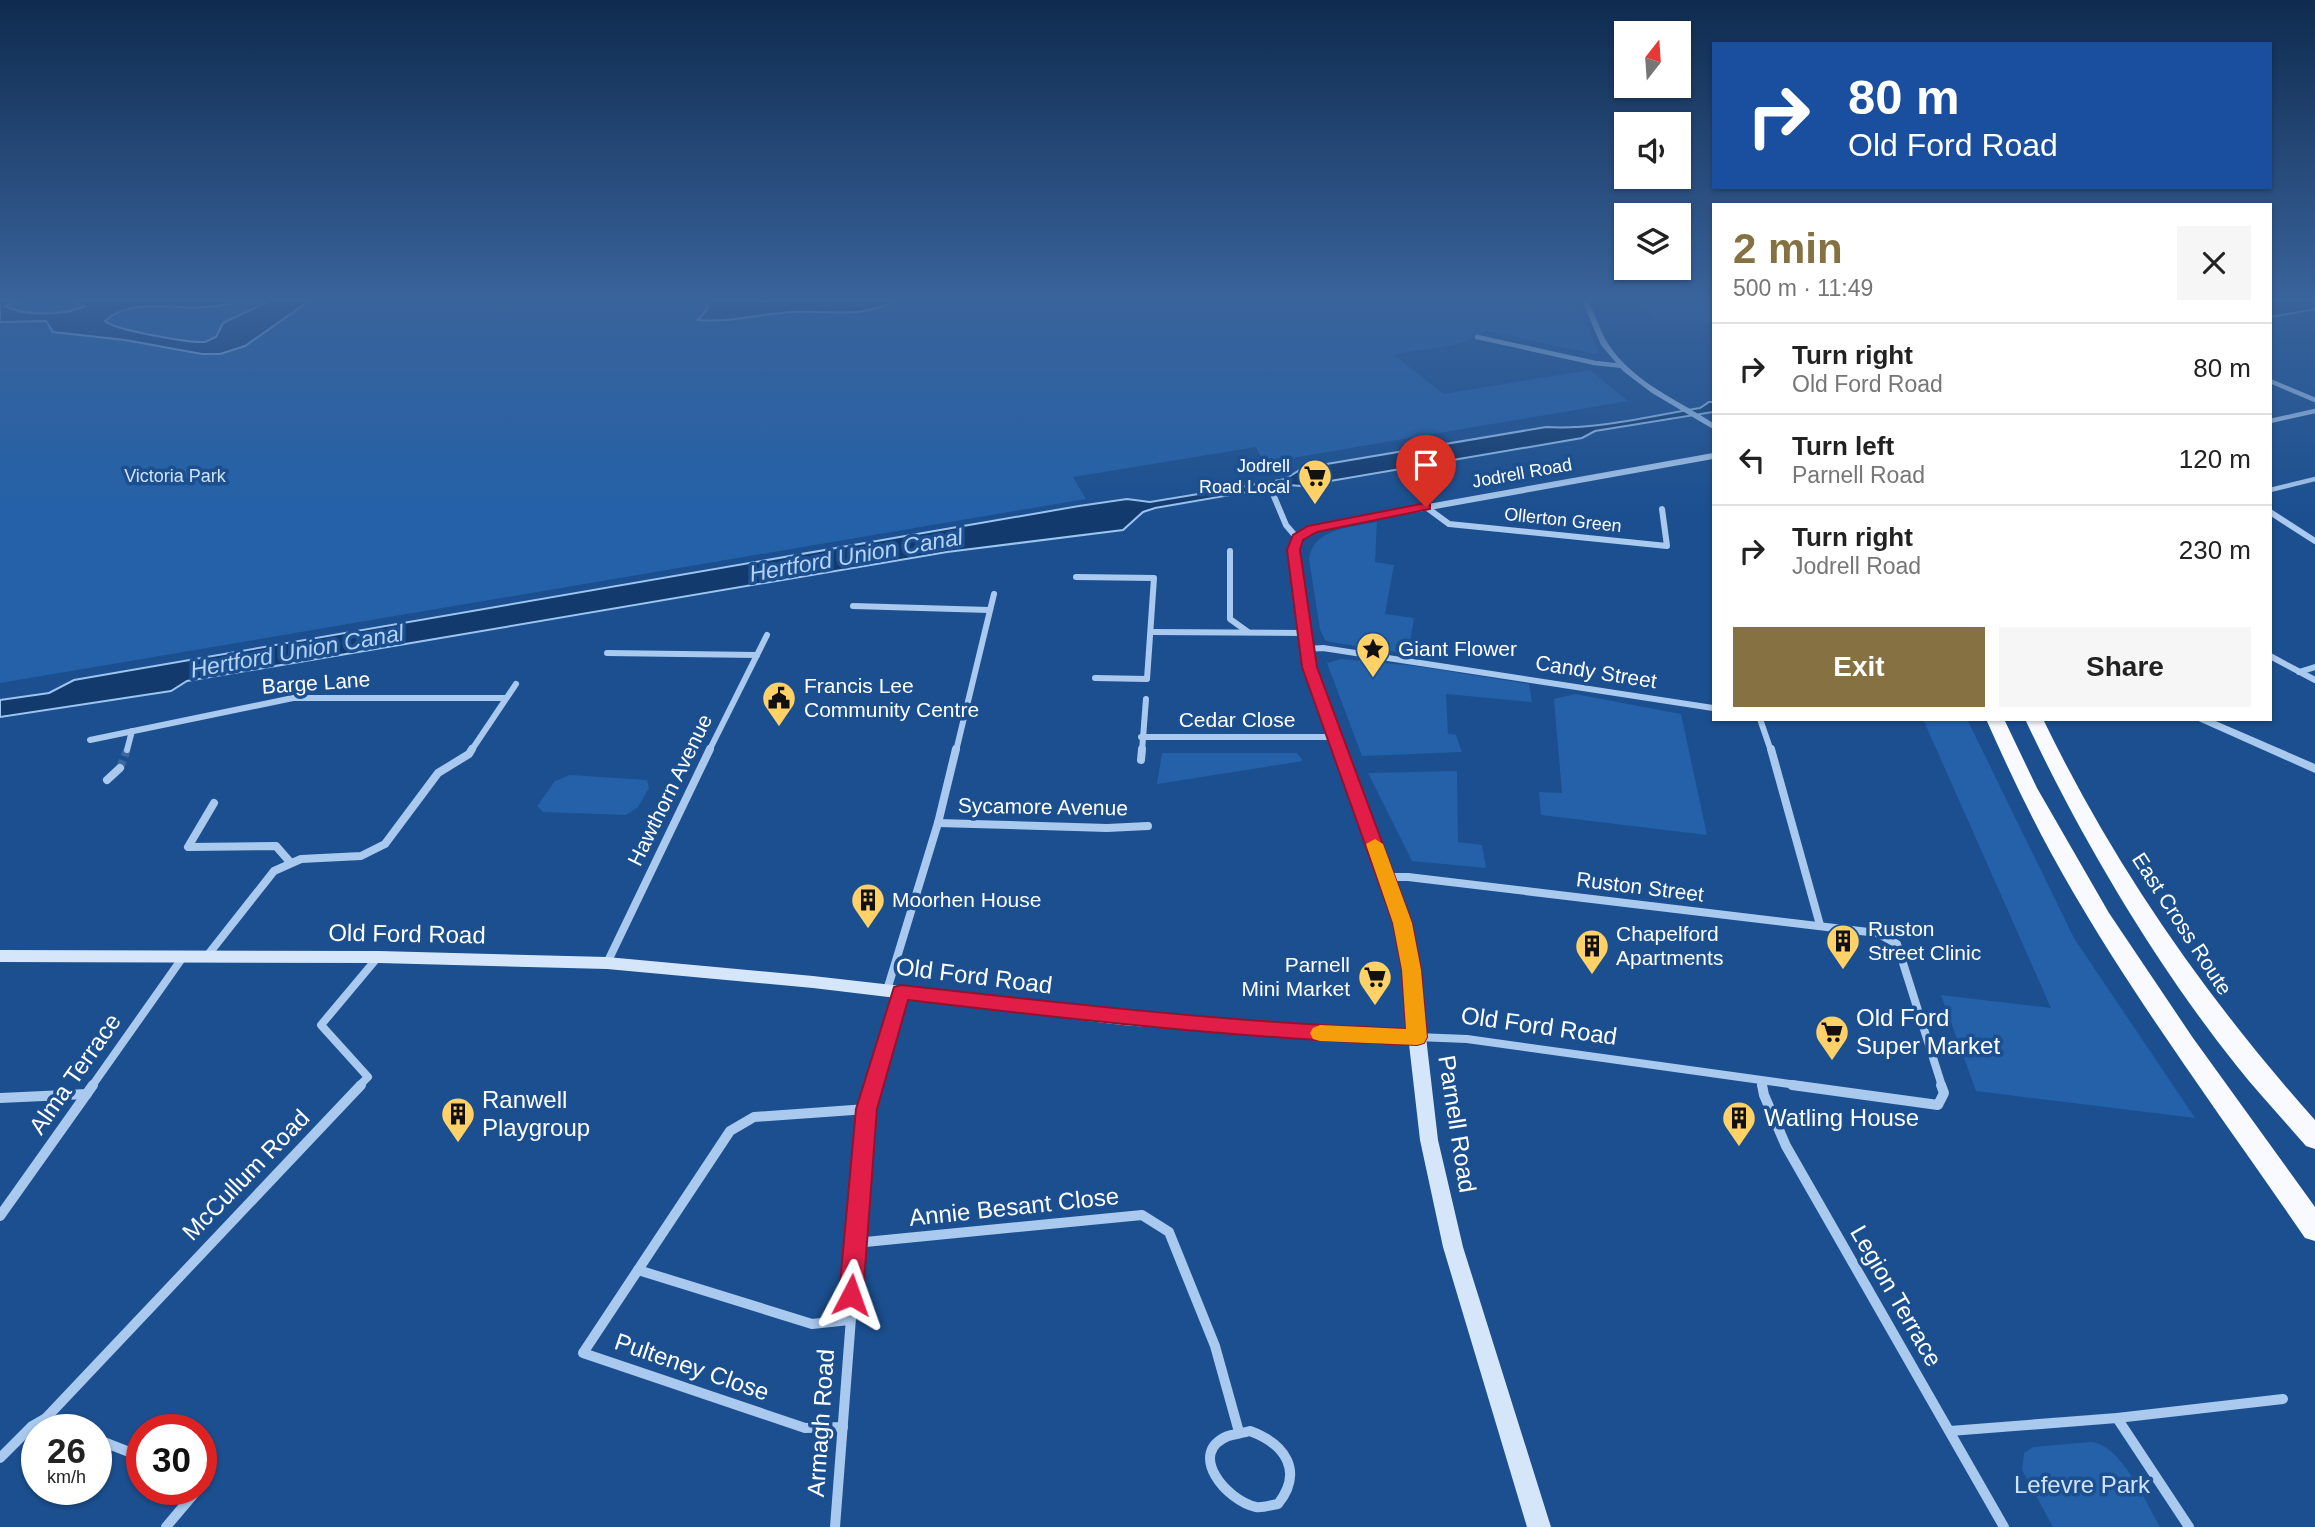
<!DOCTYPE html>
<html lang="en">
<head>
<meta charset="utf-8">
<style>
  :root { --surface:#fff; --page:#f6f6f6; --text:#222; --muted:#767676; --line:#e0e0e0; --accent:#857141 }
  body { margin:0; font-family:Arial,sans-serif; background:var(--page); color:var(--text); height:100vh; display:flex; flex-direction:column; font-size:26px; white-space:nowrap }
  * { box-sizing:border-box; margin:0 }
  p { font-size:23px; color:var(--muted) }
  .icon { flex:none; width:38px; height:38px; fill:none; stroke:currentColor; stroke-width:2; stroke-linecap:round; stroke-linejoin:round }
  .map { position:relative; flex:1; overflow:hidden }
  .drawer { position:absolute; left:1712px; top:203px; width:560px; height:518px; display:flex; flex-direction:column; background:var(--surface); border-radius:0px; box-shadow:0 2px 5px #0004 }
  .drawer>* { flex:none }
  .hud { position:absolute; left:1712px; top:42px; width:560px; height:147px; border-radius:0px; box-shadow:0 2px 5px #0004; background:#1a4fa0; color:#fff; overflow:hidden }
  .needle { width:46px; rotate:17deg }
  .controls { position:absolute; left:1614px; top:21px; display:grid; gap:14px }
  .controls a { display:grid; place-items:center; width:77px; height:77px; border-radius:0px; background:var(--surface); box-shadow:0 2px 5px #0004; font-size:35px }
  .speed { position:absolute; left:21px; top:1414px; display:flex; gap:14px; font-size:35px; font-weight:700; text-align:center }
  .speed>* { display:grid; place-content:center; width:91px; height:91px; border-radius:50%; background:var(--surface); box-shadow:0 2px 5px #0004; line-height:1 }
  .speed small { font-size:18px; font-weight:400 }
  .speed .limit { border:10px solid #d22; background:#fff; color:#111 }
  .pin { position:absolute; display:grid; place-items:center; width:60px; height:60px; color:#fff; margin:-72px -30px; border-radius:50% 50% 50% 0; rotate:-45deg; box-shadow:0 0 7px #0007 }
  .pin .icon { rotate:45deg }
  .me { position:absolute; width:77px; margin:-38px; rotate:4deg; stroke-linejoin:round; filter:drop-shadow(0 0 5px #0008) }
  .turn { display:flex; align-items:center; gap:24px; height:147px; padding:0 21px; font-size:32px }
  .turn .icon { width:91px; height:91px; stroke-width:2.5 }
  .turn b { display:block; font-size:49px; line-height:60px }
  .round { display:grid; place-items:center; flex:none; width:74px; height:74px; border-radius:0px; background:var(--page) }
  .headline { display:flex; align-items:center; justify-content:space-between; height:119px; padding:0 21px }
  h1 { font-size:42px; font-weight:700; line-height:52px; color:var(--accent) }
  .cta { display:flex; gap:14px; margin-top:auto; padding:14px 21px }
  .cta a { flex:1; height:80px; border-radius:0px; background:var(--accent); color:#fff; font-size:28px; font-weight:700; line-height:80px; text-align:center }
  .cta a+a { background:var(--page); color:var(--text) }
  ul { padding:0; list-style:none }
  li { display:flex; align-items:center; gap:21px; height:91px; padding:0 21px; border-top:2px solid var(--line) }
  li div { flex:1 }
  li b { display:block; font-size:26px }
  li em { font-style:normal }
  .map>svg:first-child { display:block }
</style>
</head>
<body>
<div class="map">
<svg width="2315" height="1527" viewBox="0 0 2315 1527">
  <rect width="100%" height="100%" fill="#1b4f8f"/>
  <!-- green -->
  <g fill="#2461a8">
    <path d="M 0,301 L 1575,301 L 1598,350 L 1596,354 L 1486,331 C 1458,350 1425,347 1394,355 L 1444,394 L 1590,370 L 1628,401 L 1274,461 L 1274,465 L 1259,466 L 1262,459 L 1256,447 L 1073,477 L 1086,499 L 0,683 Z"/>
    <path d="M 1639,301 L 1713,301 L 1713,323 L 1659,322 Z"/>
    <path d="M 1377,522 L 1375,562 L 1394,565 L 1385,614 L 1414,618 L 1408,654 L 1330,642 L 1325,640 L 1320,629 L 1309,559 C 1313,528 1352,527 1377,522 Z"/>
    <path d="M 1341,659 L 1415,666 L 1529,684 L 1532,702 L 1446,694 L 1448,734 L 1456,735 L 1462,752 L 1362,756 L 1327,663 Z"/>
    <path d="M 1575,694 L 1681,714 L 1707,835 L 1541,815 L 1539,792 L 1562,793 L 1554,699 Z"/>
    <path d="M 1923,719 L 1967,719 L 2074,938 L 2195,1118 L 1976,1091 L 1941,995 L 2051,1008 Z"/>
    <path d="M 1162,753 L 1297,753 L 1303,761 L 1157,784 Z"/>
    <path d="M 1457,771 L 1458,842 L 1482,845 L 1486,868 L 1412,861 L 1368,773 Z"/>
    <path d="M 570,775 L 647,780 L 649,788 L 638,807 L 626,815 L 543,812 L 537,806 L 555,781 Z"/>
    <path d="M 2091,1442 C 2121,1444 2146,1502 2160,1527 L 2053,1527 L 2022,1470 L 2024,1453 L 2033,1447 Z"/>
  </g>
  <!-- water -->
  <g fill="#123a6d" stroke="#9cc4f0" stroke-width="2" fill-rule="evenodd">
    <path d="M 0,301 L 49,301 L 19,301 L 5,306 C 24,316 64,316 85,306 L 71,301 L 309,301 L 245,346 L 220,354 L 202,354 L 125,340 L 53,332 L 46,321 L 0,322 ZM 255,301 L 265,303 L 223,323 L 216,337 L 205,342 C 190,343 113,330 105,321 C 131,297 174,310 206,307 C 222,306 238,302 255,301 Z"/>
    <path d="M 707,301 L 893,301 C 865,319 822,310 791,312 C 760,314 729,323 698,320 L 708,308 Z"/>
    <path d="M 2270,301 L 2315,301 L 2315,309 L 2270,317 Z"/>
    <path d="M 1709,402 L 1713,402 L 1713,412 L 1595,431 L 1582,438 L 1301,486 L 1288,485 L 1155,508 L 1143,512 L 1123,530 L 947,552 L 187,681 L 171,691 L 0,717 L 0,700 L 49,693 L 74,680 L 1079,506 L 1127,499 L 1150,502 L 1241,487 L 1285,479 L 1303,468 L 1546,427 C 1598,430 1649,416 1700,408 Z"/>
  </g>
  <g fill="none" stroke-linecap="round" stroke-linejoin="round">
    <!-- minor-tunnel -->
    <path stroke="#3d69a0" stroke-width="8" stroke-dasharray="8 4.5" stroke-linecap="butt" d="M 120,768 L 127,750"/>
    <!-- minor-far3 -->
    <g stroke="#a9c9ee" stroke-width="4.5">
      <path d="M 1477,337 L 1595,363 L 1623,366"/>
      <path d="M 2270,381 L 2315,400"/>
      <path d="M 2270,421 L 2315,411"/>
      <path d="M 2270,490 L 2315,479"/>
      <path d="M 1272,491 L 1274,496"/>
    </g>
    <!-- minor-far2 -->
    <g stroke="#a9c9ee" stroke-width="6">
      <path d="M 1273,494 L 1286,525 L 1297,538"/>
      <path d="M 1426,507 L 1449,524 L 1667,546 L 1662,509"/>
      <path d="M 2270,512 L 2315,541"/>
      <path d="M 1230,551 L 1230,619 L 1248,632"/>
      <path d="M 1076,577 L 1154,578 L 1147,679 L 1095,678"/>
      <path d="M 853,606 L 989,610"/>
      <path d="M 1152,632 L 1305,633"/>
      <path d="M 1307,649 L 1323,648 L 1713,708"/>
      <path d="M 607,653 L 757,655"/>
      <path d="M 2270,656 L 2315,680"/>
      <path d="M 2299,672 L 2315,667"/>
      <path d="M 1760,719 L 1771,751"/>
      <path d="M 1141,737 L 1333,737"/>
      <path d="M 90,740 L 293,698 L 505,698"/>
      <path d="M 127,750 L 132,731"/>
      <path d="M 471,751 L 516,684"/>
      <path d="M 709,751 L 767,635"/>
      <path d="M 956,751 L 994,594"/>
      <path d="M 1142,751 L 1146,699"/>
    </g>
    <!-- minor-far1 -->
    <g stroke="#a9c9ee" stroke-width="8">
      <path d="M 1771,749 L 1820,925"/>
      <path d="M 1141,760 L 1142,749"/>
      <path d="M 107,780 L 120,768"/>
      <path d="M 214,803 L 188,847 L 276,846 L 290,862"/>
      <path d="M 938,823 L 1107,828 L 1148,826"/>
      <path d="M 1388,877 L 1408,877 L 1877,933 L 1897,944 L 1942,1086"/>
      <path d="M 207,956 L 274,871 L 301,859 L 361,856 L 385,844 L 438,773 L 469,754 L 472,749"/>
      <path d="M 607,963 L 710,749"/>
      <path d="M 887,990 L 938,823 L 956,749"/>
      <path d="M 1417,1037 L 1467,1039 L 1804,1086"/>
      <path d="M 1762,1082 L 1763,1086"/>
      <path d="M 92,1086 L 183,957"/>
      <path d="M 359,1086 L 368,1077 L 321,1025 L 378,957"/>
      <path d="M 874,1086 L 901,992"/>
    </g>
    <!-- minor -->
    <g stroke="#a9c9ee" stroke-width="10">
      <path d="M 1762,1085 L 1764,1095 L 1786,1146 L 2004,1527"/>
      <path d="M 1792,1085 L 1938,1105 L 1944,1093 L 1941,1085"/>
      <path d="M 0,1098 L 87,1094"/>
      <path d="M 0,1216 L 93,1085"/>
      <path d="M 855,1243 L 1142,1215 L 1169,1232 L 1215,1346 L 1239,1432"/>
      <path d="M 638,1270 L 812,1324 L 849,1320"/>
      <path d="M 46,1418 L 74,1430"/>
      <path d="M 2117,1418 L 2189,1527"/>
      <path d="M 843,1427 L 805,1428 L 583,1353 L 730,1131 L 754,1117 L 867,1109"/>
      <path d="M 1250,1431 C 1285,1444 1304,1471 1278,1504 C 1271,1505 1263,1508 1256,1507 C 1227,1501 1186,1453 1228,1436 C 1235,1434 1243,1433 1250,1431 Z"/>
      <path d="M 1950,1431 L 2117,1418 L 2283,1399"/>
      <path d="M 96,1439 L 142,1457"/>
      <path d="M 0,1458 L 32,1426 L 46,1418 L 361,1085"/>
      <path d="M 201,1480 L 205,1482 L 201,1486"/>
      <path d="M 166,1527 L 198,1489"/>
      <path d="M 835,1527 L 867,1109 L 874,1085"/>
    </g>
    <!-- tertiary -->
    <g fill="#a9c9ee" fill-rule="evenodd">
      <path d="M 1582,301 L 1588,301 C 1596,315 1600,332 1609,345 C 1633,382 1678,400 1713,423 L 1713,429 L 1652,393 L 1623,371 L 1601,345 Z"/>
      <path d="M 1713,453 L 1713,459 L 1335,527 L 1307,535 L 1299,544 L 1316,667 L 1410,923 L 1418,970 L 1425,1037 L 1422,1041 L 1417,1043 L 1412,1041 L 1409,1037 L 1404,970 L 1396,923 L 1304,667 L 1289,543 L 1301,531 L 1333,521 Z"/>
      <path d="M 2194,719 L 2211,719 L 2315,764 L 2315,773 Z"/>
    </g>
    <!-- secondary -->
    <path fill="#d6e6fa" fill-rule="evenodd" d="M 0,950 L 379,951 L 607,957 L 813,976 L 1122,1011 L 1423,1032 L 1426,1037 L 1438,1140 L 1463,1247 L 1551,1527 L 1527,1527 L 1443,1247 L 1420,1140 L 1409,1044 L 1337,1041 L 1122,1025 L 813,988 L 607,969 L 379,963 L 0,962 Z"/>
    <!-- trunk -->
    <g fill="#f8faff" fill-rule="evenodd">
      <path d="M 1986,719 L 2004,719 L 2037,788 L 2109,913 L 2193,1038 L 2315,1207 L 2315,1241 L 2305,1238 C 2218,1111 2125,988 2051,853 C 2027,809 2006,764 1986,719 Z"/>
      <path d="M 2025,719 L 2043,719 C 2114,866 2207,999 2315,1120 L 2315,1149 L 2306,1146 C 2283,1119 2258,1093 2236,1065 C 2156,965 2079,835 2025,719 Z"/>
    </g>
  </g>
  <!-- sky -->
  <linearGradient id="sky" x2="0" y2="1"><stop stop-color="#0f2b4f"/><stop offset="0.58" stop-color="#39639b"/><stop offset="1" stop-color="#39639b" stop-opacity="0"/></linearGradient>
  <rect width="2315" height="515" fill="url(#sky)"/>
  <!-- route -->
  <path fill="#e11d48" stroke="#92132f" stroke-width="2" d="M 1426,503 L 1430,504 L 1430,509 L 1317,532 L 1303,540 L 1300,550 L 1317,667 L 1412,923 L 1421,970 L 1427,1037 L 1424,1043 L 1417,1045 C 1246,1039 1077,1020 908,1000 L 877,1109 L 863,1295 L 860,1303 L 851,1306 L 843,1303 L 839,1295 L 856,1109 L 894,987 L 901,985 C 1069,1004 1237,1023 1406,1029 L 1402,970 L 1393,923 L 1302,667 L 1287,550 L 1293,535 L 1308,526 Z"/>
  <!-- slow -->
  <path fill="#f59e0b" d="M 1375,839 L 1383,844 L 1412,923 L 1421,970 L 1427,1037 L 1424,1043 L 1417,1045 L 1320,1041 L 1313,1039 L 1310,1033 L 1313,1028 L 1320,1025 L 1406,1029 L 1402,970 L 1393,923 L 1366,844 Z"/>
  <!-- icons -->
  <defs>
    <g id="supermarket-pin" transform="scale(1.75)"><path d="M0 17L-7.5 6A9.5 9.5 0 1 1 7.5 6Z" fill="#ffd166" stroke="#1b4f8f"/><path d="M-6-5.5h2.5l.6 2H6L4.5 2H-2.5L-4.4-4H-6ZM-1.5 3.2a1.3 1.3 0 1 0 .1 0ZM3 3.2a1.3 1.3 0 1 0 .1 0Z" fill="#111"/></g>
    <g id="sight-pin" transform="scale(1.75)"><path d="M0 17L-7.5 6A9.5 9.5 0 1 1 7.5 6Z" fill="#ffd166" stroke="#1b4f8f"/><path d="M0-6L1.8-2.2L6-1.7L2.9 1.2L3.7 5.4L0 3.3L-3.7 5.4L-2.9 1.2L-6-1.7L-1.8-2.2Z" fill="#111"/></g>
    <g id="civic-pin" transform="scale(1.75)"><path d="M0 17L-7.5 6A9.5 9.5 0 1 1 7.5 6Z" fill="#ffd166" stroke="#1b4f8f"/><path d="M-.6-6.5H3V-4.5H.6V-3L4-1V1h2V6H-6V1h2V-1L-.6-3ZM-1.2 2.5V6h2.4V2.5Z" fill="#111"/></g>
    <g id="building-pin" transform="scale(1.75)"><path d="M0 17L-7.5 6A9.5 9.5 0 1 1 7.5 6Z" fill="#ffd166" stroke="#1b4f8f"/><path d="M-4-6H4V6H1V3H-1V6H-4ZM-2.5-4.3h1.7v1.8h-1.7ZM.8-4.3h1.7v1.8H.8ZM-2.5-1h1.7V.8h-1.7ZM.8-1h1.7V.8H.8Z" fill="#111"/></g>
  </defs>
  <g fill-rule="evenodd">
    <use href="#supermarket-pin" x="1315" y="476"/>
    <use href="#sight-pin" x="1373" y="649"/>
    <use href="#civic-pin" x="779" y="698"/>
    <use href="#building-pin" x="868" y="900"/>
    <use href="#building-pin" x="1843" y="941"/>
    <use href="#building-pin" x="1592" y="946"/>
    <use href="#supermarket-pin" x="1375" y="977"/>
    <use href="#supermarket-pin" x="1832" y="1032"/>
    <use href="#building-pin" x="458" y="1114"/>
    <use href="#building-pin" x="1739" y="1118"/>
  </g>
  <g text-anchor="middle" stroke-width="7" stroke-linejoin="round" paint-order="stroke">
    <!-- far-poi labels -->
    <g font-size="18" fill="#fff" stroke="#1b4f8f" text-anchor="end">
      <text x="1290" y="472">Jodrell<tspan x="1290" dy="21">Road Local</tspan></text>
    </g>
    <!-- far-street labels -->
    <g font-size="18" fill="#fff" stroke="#1b4f8f">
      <text transform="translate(1522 473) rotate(-10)" y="6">Jodrell Road</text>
      <text transform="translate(1563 520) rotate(6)" y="6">Ollerton Green</text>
    </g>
    <!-- far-park labels -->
    <g font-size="18" fill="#cfe3fa" stroke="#1b4f8f">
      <text x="175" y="482">Victoria Park</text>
    </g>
    <!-- poi labels -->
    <g font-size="21" fill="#fff" stroke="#1b4f8f" text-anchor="start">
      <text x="1398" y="656">Giant Flower</text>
      <text x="804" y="693">Francis Lee<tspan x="804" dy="24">Community Centre</tspan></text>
      <text x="892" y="907">Moorhen House</text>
      <text x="1868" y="936">Ruston<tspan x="1868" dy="24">Street Clinic</tspan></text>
      <text x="1616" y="941">Chapelford<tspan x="1616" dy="24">Apartments</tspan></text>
      <text x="1350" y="972" text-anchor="end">Parnell<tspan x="1350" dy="24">Mini Market</tspan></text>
    </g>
    <!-- street labels -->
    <g font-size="21" fill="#fff" stroke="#1b4f8f">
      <text transform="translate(1596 672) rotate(9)" y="7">Candy Street</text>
      <text transform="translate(316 683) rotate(-4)" y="7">Barge Lane</text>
      <text x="1237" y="727">Cedar Close</text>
      <text transform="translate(670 790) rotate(-64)" y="7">Hawthorn Avenue</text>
      <text transform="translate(1043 807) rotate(1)" y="7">Sycamore Avenue</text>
      <text transform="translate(1640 887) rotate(7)" y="7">Ruston Street</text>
      <text transform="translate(2182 924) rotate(57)" y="7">East Cross Route</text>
    </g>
    <!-- water labels -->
    <g font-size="23" font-style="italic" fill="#b5d3f5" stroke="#1b4f8f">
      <text transform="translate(856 555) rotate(-10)" y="8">Hertford Union Canal</text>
      <text transform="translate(297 651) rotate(-10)" y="8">Hertford Union Canal</text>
    </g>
    <!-- near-street labels -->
    <g font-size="24" fill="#fff" stroke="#1b4f8f">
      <text transform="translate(407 934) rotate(1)" y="8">Old Ford Road</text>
      <text transform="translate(974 976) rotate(7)" y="8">Old Ford Road</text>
      <text transform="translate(1539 1026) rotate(8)" y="8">Old Ford Road</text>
      <text transform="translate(75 1074) rotate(-55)" y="8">Alma Terrace</text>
      <text transform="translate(1457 1124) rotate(81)" y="8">Parnell Road</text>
      <text transform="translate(246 1175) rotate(-46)" y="8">McCullum Road</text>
      <text transform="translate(1014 1207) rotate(-6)" y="8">Annie Besant Close</text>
      <text transform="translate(1896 1296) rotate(60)" y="8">Legion Terrace</text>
      <text transform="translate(692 1367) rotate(19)" y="8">Pulteney Close</text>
      <text transform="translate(821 1423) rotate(-86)" y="8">Armagh Road</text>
    </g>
    <!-- near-poi labels -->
    <g font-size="24" fill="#fff" stroke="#1b4f8f" text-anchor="start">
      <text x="1856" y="1026">Old Ford<tspan x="1856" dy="28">Super Market</tspan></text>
      <text x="482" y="1108">Ranwell<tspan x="482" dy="28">Playgroup</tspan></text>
      <text x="1764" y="1126">Watling House</text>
    </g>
    <!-- near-park labels -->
    <g font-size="24" fill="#cfe3fa" stroke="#1b4f8f">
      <text x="2082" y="1493">Lefevre Park</text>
    </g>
  </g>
</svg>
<div class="controls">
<a><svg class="needle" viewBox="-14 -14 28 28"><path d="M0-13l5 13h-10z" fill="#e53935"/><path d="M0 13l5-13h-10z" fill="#767676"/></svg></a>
<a><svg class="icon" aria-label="sound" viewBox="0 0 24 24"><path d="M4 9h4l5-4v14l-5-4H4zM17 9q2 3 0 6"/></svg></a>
<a><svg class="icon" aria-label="layers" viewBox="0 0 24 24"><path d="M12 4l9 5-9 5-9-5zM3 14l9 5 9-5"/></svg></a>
</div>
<div class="speed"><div>26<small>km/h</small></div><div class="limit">30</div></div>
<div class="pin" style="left:1426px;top:507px;background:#d93025"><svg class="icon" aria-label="arrive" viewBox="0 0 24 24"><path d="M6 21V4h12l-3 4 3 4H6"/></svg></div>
<svg class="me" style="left:851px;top:1295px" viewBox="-20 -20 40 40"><path d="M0-17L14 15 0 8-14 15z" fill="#e11d48" stroke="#fff" stroke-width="4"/></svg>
<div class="hud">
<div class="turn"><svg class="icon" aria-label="right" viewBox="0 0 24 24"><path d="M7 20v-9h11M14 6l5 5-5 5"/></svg><div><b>80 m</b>Old Ford Road</div></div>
</div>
<section class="drawer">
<div class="headline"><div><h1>2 min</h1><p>500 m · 11:49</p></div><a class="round"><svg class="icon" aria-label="close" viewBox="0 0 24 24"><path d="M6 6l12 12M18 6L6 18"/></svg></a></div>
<ul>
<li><svg class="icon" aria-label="right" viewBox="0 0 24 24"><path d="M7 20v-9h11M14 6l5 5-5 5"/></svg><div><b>Turn right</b><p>Old Ford Road</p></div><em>80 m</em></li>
<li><svg class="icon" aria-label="left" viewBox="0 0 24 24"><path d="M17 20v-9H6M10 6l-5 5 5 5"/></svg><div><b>Turn left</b><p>Parnell Road</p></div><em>120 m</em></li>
<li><svg class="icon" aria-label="right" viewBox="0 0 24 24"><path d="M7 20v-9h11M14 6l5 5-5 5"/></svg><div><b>Turn right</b><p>Jodrell Road</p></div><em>230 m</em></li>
</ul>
<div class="cta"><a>Exit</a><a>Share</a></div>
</section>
</div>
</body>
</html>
